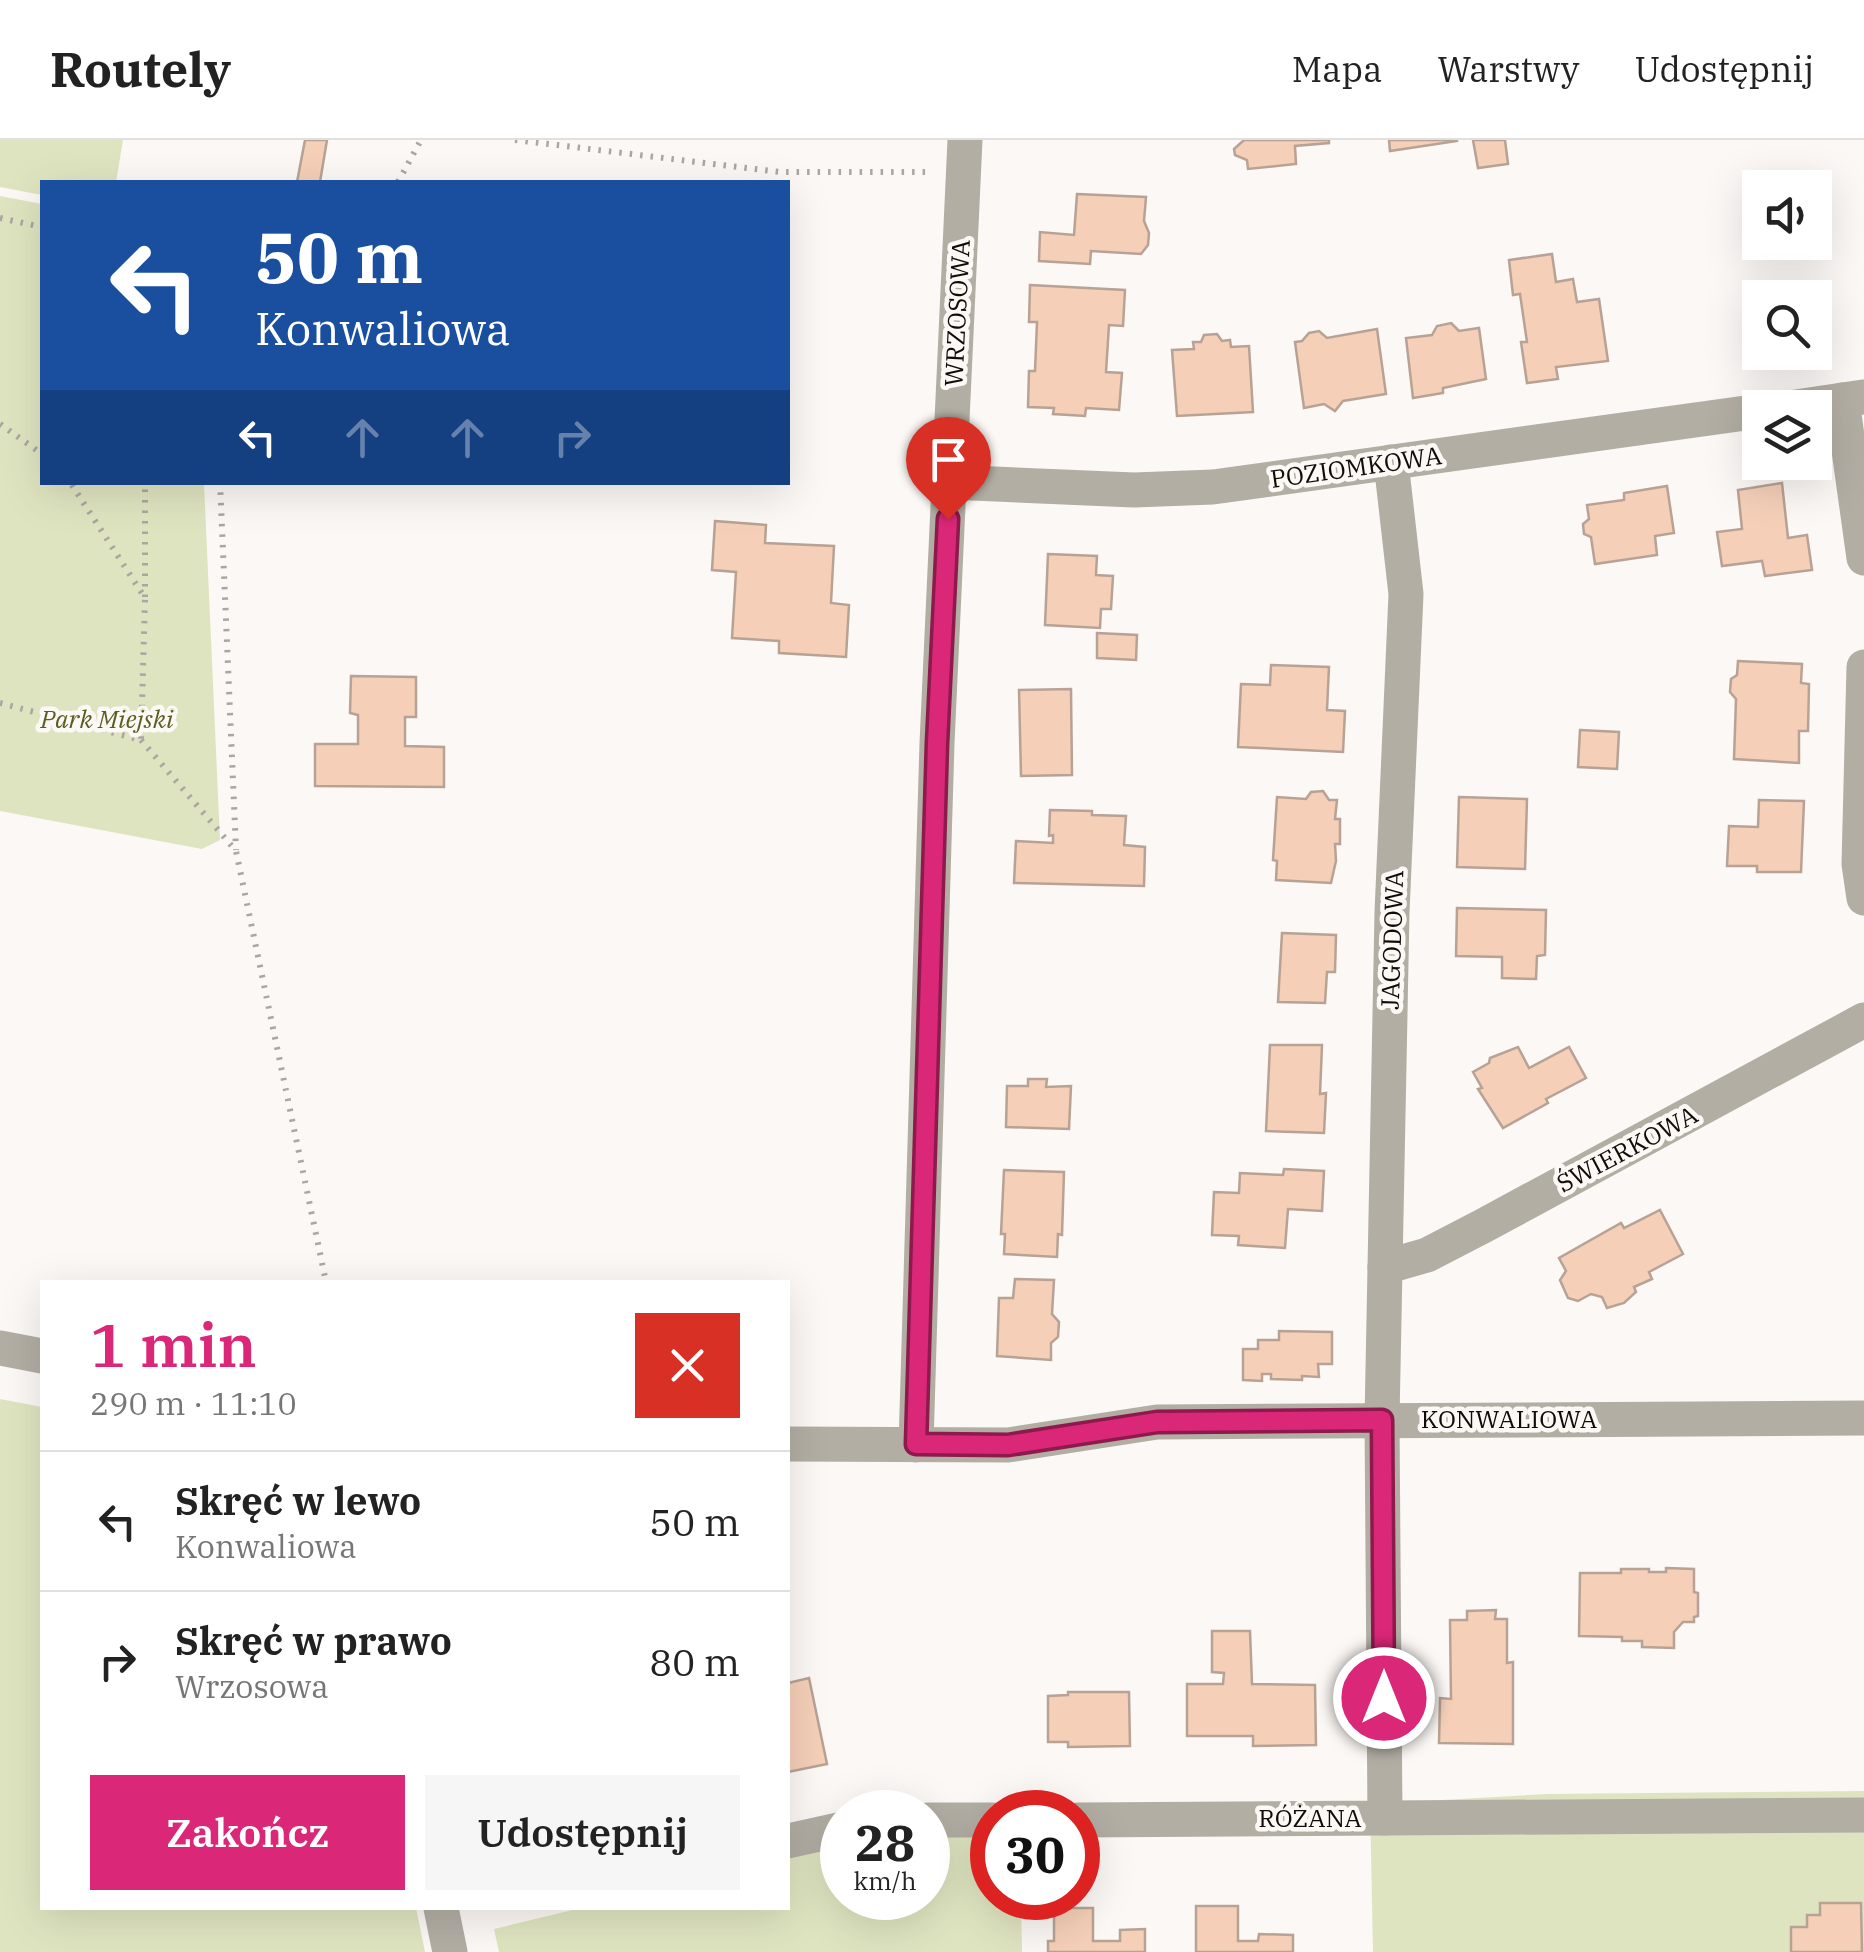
<!DOCTYPE html>
<html lang="pl">
<head>
<meta charset="utf-8">
<style>
  :root { --surface:#fff; --page:#f6f6f6; --text:#222; --muted:#767676; --line:#e0e0e0; --accent:#db2777 }
  body { margin:0; font-family:"IBM Plex Serif",serif; background:var(--page); color:var(--text); height:100vh; display:flex; flex-direction:column; font-size:38px; white-space:nowrap }
  * { box-sizing:border-box; margin:0 }
  p { font-size:32px; color:var(--muted) }
  .icon { flex:none; width:55px; height:55px; fill:none; stroke:currentColor; stroke-width:2; stroke-linecap:round; stroke-linejoin:round }
  .map { position:relative; flex:1; overflow:hidden }
  .panel { position:absolute; left:40px; top:1140px; width:750px; height:630px; display:flex; flex-direction:column; background:var(--surface); border-radius:0px; box-shadow:0 10px 40px #0002 }
  .panel>* { flex:none }
  .hud { position:absolute; left:40px; top:40px; width:750px; height:305px; border-radius:0px; box-shadow:0 10px 40px #0002; background:#1a4fa0; color:#fff; overflow:hidden }
  .fabs { position:absolute; left:1742px; top:30px; display:grid; gap:20px }
  .fabs a { display:grid; place-items:center; width:90px; height:90px; border-radius:0px; background:var(--surface); box-shadow:0 10px 40px #0002; font-size:50px }
  .speed { position:absolute; left:820px; top:1650px; display:flex; gap:20px; font-size:50px; font-weight:700; text-align:center }
  .speed>* { display:grid; place-content:center; width:130px; height:130px; border-radius:50%; background:var(--surface); box-shadow:0 10px 40px #0002; line-height:1 }
  .speed small { font-size:25px; font-weight:400 }
  .speed .limit { border:15px solid #d22; background:#fff; color:#111 }
  .pin { position:absolute; display:grid; place-items:center; width:85px; height:85px; color:#fff; margin:-102px -42px; border-radius:50% 50% 50% 0; rotate:-45deg; box-shadow:0 0 10px #0007 }
  .pin .icon { rotate:45deg }
  .me { position:absolute; width:110px; margin:-55px; rotate:0deg; stroke-linejoin:round; filter:drop-shadow(0 0 8px #0008) }
  .turn { display:flex; align-items:center; gap:35px; height:210px; padding:0 50px; font-size:45px }
  .turn .icon { width:130px; height:130px; stroke-width:2.5 }
  .turn b { display:block; font-size:70px; line-height:85px }
  .lanes { display:flex; align-items:center; height:95px; padding:0 50px; background:#0003; justify-content:center; gap:50px; direction:ltr }
  .lanes .off { opacity:.35 }
  .round { display:grid; place-items:center; flex:none; width:105px; height:105px; border-radius:0px; background:var(--page) }
  .summary { display:flex; align-items:center; justify-content:space-between; height:170px; padding:0 50px }
  h1 { font-size:60px; font-weight:600; line-height:75px; color:var(--accent) }
  .cta { display:flex; gap:20px; margin-top:auto; padding:20px 50px }
  .cta a { flex:1; height:115px; border-radius:0px; background:var(--accent); color:#fff; font-size:40px; font-weight:600; line-height:115px; text-align:center }
  .cta a+a { background:var(--page); color:var(--text) }
  ul { padding:0; list-style:none }
  li { display:flex; align-items:center; gap:30px; height:140px; padding:0 50px; border-top:2px solid var(--line) }
  li div { flex:1 }
  li b { display:block; font-size:38px }
  li em { font-style:normal }
  header { display:flex; align-items:center; gap:60px; box-sizing:border-box; height:140px; padding:0 50px; background:var(--surface); border-bottom:2px solid var(--line) }
  header strong { font-size:48px }
  nav { display:flex; gap:55px; margin-inline-start:auto; font-size:35px }
  .map>svg:first-child { display:block }
</style>
</head>
<body>
<header>
<strong>Routely</strong>
<nav><a>Mapa</a><a>Warstwy</a><a>Udostępnij</a></nav>
</header>
<div class="map">
<svg width="1864" height="1812" viewBox="0 0 1864 1812">
  <rect width="100%" height="100%" fill="#fcf8f5"/>
  <!-- green -->
  <g fill="#dfe4c0">
    <path d="M 0,0 L 123,0 L 116,42 L 42,42 L 42,55 L 0,47 Z"/>
    <path d="M 0,56 L 42,64 L 42,342 L 204,343 L 220,700 L 202,709 L 0,671 Z"/>
    <path d="M 0,1259 L 42,1267 L 42,1768 L 416,1768 L 425,1812 L 0,1812 Z"/>
    <path d="M 1864,1651 L 1864,1812 L 1373,1812 L 1370,1664 L 1547,1654 Z"/>
    <path d="M 928,1681 L 992,1696 L 992,1758 L 1021,1758 L 1022,1812 L 499,1812 L 494,1789 L 581,1768 L 788,1768 L 788,1716 L 842,1702 L 842,1758 L 928,1758 Z"/>
  </g>
  <!-- building -->
  <g fill="#f5cfb8" stroke="#b8a295" stroke-width="2.5">
    <path d="M 305,0 L 327,0 L 320,42 L 297,42 Z"/>
    <path d="M 1244,0 L 1329,0 L 1329,3 L 1295,6 L 1296,24 L 1248,29 L 1247,20 L 1235,15 L 1234,9 Z"/>
    <path d="M 1389,0 L 1457,0 L 1457,1 L 1390,11 Z"/>
    <path d="M 1473,0 L 1505,0 L 1508,24 L 1478,28 Z"/>
    <path d="M 1077,54 L 1146,57 L 1144,81 L 1149,93 L 1148,105 L 1141,114 L 1091,111 L 1090,124 L 1039,121 L 1040,92 L 1074,95 Z"/>
    <path d="M 1552,114 L 1556,142 L 1573,139 L 1577,162 L 1599,159 L 1608,221 L 1556,227 L 1558,239 L 1527,243 L 1521,202 L 1527,202 L 1520,154 L 1513,155 L 1509,120 Z"/>
    <path d="M 1030,145 L 1125,150 L 1123,186 L 1109,185 L 1106,232 L 1122,233 L 1119,270 L 1086,268 L 1085,276 L 1053,274 L 1054,268 L 1028,267 L 1029,231 L 1035,231 L 1037,182 L 1029,182 Z"/>
    <path d="M 1451,183 L 1459,191 L 1479,188 L 1486,239 L 1443,248 L 1443,253 L 1413,258 L 1406,198 L 1432,195 L 1437,186 Z"/>
    <path d="M 1377,189 L 1386,254 L 1343,261 L 1335,271 L 1324,264 L 1304,268 L 1295,202 L 1302,201 L 1309,193 L 1319,191 L 1327,198 Z"/>
    <path d="M 1217,194 L 1222,201 L 1230,200 L 1231,207 L 1249,206 L 1253,272 L 1177,276 L 1172,210 L 1194,209 L 1193,202 L 1201,202 L 1204,195 Z"/>
    <path d="M 1782,343 L 1788,398 L 1807,395 L 1812,430 L 1765,436 L 1762,421 L 1722,426 L 1717,392 L 1742,389 L 1738,350 Z"/>
    <path d="M 1667,346 L 1674,393 L 1655,396 L 1657,415 L 1595,424 L 1591,397 L 1584,394 L 1583,384 L 1589,379 L 1587,365 L 1624,360 L 1624,353 Z"/>
    <path d="M 715,381 L 766,385 L 765,403 L 834,406 L 831,463 L 849,465 L 846,517 L 779,513 L 779,501 L 732,498 L 736,432 L 712,430 Z"/>
    <path d="M 1048,414 L 1097,416 L 1096,435 L 1113,436 L 1111,469 L 1101,469 L 1100,488 L 1045,485 Z"/>
    <path d="M 1097,493 L 1137,495 L 1136,520 L 1097,518 Z"/>
    <path d="M 1738,521 L 1802,524 L 1801,543 L 1809,544 L 1808,591 L 1799,591 L 1799,623 L 1734,619 L 1736,559 L 1730,552 L 1731,539 L 1737,535 Z"/>
    <path d="M 1271,525 L 1329,527 L 1327,570 L 1345,571 L 1343,612 L 1238,607 L 1241,544 L 1270,545 Z"/>
    <path d="M 351,536 L 416,537 L 416,577 L 405,577 L 405,606 L 444,607 L 444,647 L 315,646 L 315,604 L 358,604 L 358,575 L 350,573 Z"/>
    <path d="M 1071,549 L 1072,635 L 1021,636 L 1019,550 Z"/>
    <path d="M 1580,590 L 1619,592 L 1617,629 L 1578,627 Z"/>
    <path d="M 1323,651 L 1329,660 L 1337,660 L 1335,679 L 1340,679 L 1340,704 L 1335,704 L 1336,721 L 1331,743 L 1276,740 L 1277,721 L 1273,720 L 1277,657 L 1306,659 L 1311,652 Z"/>
    <path d="M 1459,657 L 1527,659 L 1525,729 L 1457,727 Z"/>
    <path d="M 1759,660 L 1804,661 L 1801,732 L 1757,732 L 1757,726 L 1727,726 L 1729,686 L 1758,687 Z"/>
    <path d="M 1050,670 L 1092,671 L 1092,675 L 1126,676 L 1124,705 L 1145,707 L 1144,746 L 1014,743 L 1016,701 L 1053,703 L 1053,695 L 1049,696 Z"/>
    <path d="M 1457,768 L 1546,770 L 1545,815 L 1537,816 L 1536,839 L 1502,838 L 1502,817 L 1456,816 Z"/>
    <path d="M 1282,793 L 1336,795 L 1335,832 L 1327,832 L 1325,863 L 1278,862 Z"/>
    <path d="M 1270,905 L 1322,905 L 1320,954 L 1326,953 L 1324,993 L 1266,991 Z"/>
    <path d="M 1518,907 L 1529,928 L 1569,907 L 1586,938 L 1546,959 L 1548,963 L 1503,988 L 1478,949 L 1482,948 L 1473,932 L 1489,923 L 1490,918 Z"/>
    <path d="M 1028,939 L 1047,939 L 1046,947 L 1071,946 L 1069,989 L 1006,987 L 1007,946 L 1028,946 Z"/>
    <path d="M 1284,1029 L 1324,1031 L 1322,1071 L 1288,1069 L 1285,1108 L 1238,1105 L 1239,1096 L 1212,1095 L 1214,1052 L 1239,1053 L 1240,1033 L 1283,1035 Z"/>
    <path d="M 1004,1030 L 1064,1032 L 1062,1095 L 1058,1094 L 1057,1117 L 1004,1114 L 1005,1094 L 1001,1094 Z"/>
    <path d="M 1660,1070 L 1683,1114 L 1649,1132 L 1652,1139 L 1634,1147 L 1636,1152 L 1624,1163 L 1607,1168 L 1602,1157 L 1591,1154 L 1578,1161 L 1568,1158 L 1560,1140 L 1566,1131 L 1559,1118 L 1621,1083 L 1624,1088 Z"/>
    <path d="M 1015,1139 L 1054,1140 L 1052,1174 L 1059,1182 L 1058,1197 L 1051,1203 L 1051,1220 L 997,1216 L 999,1158 L 1013,1158 Z"/>
    <path d="M 1279,1191 L 1332,1192 L 1332,1224 L 1318,1224 L 1319,1237 L 1302,1236 L 1302,1240 L 1271,1239 L 1271,1234 L 1262,1234 L 1262,1241 L 1243,1240 L 1243,1209 L 1258,1209 L 1258,1200 L 1279,1200 Z"/>
    <path d="M 1666,1428 L 1694,1429 L 1694,1452 L 1698,1453 L 1698,1476 L 1694,1477 L 1694,1482 L 1683,1482 L 1674,1492 L 1674,1508 L 1642,1507 L 1642,1501 L 1622,1501 L 1622,1497 L 1579,1496 L 1580,1433 L 1621,1433 L 1621,1429 L 1649,1429 L 1649,1432 L 1666,1432 Z"/>
    <path d="M 1496,1470 L 1495,1479 L 1507,1479 L 1507,1523 L 1513,1522 L 1513,1604 L 1439,1603 L 1440,1558 L 1451,1559 L 1450,1480 L 1467,1480 L 1467,1471 Z"/>
    <path d="M 1212,1491 L 1250,1491 L 1252,1544 L 1315,1545 L 1316,1605 L 1253,1606 L 1253,1596 L 1187,1596 L 1187,1544 L 1223,1544 L 1224,1533 L 1212,1532 Z"/>
    <path d="M 809,1538 L 827,1624 L 788,1632 L 788,1543 Z"/>
    <path d="M 1068,1552 L 1129,1552 L 1130,1606 L 1068,1607 L 1068,1602 L 1048,1602 L 1048,1556 L 1068,1555 Z"/>
    <path d="M 1820,1763 L 1861,1763 L 1862,1812 L 1791,1812 L 1791,1787 L 1807,1787 L 1807,1775 L 1820,1775 Z"/>
    <path d="M 1196,1766 L 1238,1766 L 1238,1801 L 1258,1801 L 1259,1794 L 1293,1795 L 1293,1812 L 1196,1812 Z"/>
    <path d="M 1054,1768 L 1093,1768 L 1093,1801 L 1120,1801 L 1120,1790 L 1145,1789 L 1145,1812 L 1048,1812 L 1048,1801 L 1054,1801 Z"/>
  </g>
  <g fill="none" stroke-linecap="round" stroke-linejoin="round">
    <!-- path -->
    <g stroke="#aba6a2" stroke-width="6" stroke-dasharray="2.5 8" stroke-linecap="butt">
      <path d="M 515,0 L 780,32 L 927,32"/>
      <path d="M 398,42 L 421,0"/>
      <path d="M 0,78 L 42,87"/>
      <path d="M 0,284 L 42,314"/>
      <path d="M 220,342 L 236,710"/>
      <path d="M 145,457 L 145,342"/>
      <path d="M 0,563 L 141,600 L 145,458 L 70,342"/>
      <path d="M 141,600 L 236,711 L 326,1142"/>
    </g>
    <!-- minor -->
    <g stroke="#b2aea4" stroke-width="35">
      <path d="M 1842,260 L 1864,418"/>
      <path d="M 1789,268 L 1863,257"/>
      <path d="M 949,342 L 1134,350 L 1213,347 L 1760,271"/>
      <path d="M 1864,527 L 1859,724 L 1864,758"/>
      <path d="M 1385,1127 L 1427,1115 L 1483,1086 L 1864,880"/>
      <path d="M 0,1208 L 42,1216"/>
      <path d="M 788,1304 L 1008,1305 L 1157,1282 L 1864,1278"/>
      <path d="M 916,1305 L 937,603 L 965,0"/>
      <path d="M 1385,1678 L 1864,1675"/>
      <path d="M 928,1680 L 992,1680"/>
      <path d="M 1078,1680 L 1385,1678 L 1382,1280 L 1392,772 L 1406,454 L 1391,322"/>
      <path d="M 788,1701 L 842,1689"/>
      <path d="M 441,1768 L 450,1812"/>
    </g>
  </g>
  <g fill="none" stroke-linecap="round" stroke-linejoin="round">
    <!-- route casing -->
    <g stroke="#8e194d" stroke-width="25">
      <path id="route" d="M 948,379 L 937,603 L 916,1304 L 1008,1305 L 1157,1282 L 1382,1280 L 1384,1558"/>
    </g>
    <!-- route -->
    <use href="#route" stroke="#db2777" stroke-width="18"/>
  </g>
  <g text-anchor="middle" stroke-width="9" stroke-linejoin="round" paint-order="stroke">
    <!-- street labels -->
    <g font-size="25" fill="#120b07" stroke="#fcf8f5">
      <text transform="translate(957 173) rotate(-87)" y="9">WRZOSOWA</text>
      <text transform="translate(1356 327) rotate(-8)" y="9">POZIOMKOWA</text>
      <text transform="translate(1392 800) rotate(-88)" y="9">JAGODOWA</text>
      <text transform="translate(1627 1009) rotate(-28)" y="9">ŚWIERKOWA</text>
      <text x="1509" y="1288">KONWALIOWA</text>
      <text x="1310" y="1687">RÓŻANA</text>
    </g>
    <!-- park labels -->
    <g font-size="25" font-style="italic" fill="#585d20" stroke="#fcf8f5">
      <text x="107" y="588">Park Miejski</text>
    </g>
  </g>
</svg>
<div class="fabs">
<a><svg class="icon" aria-label="sound" viewBox="0 0 24 24"><path d="M4 9h4l5-4v14l-5-4H4zM17 9q2 3 0 6"/></svg></a>
<a><svg class="icon" aria-label="search" viewBox="0 0 24 24"><circle cx="10" cy="10" r="6"/><path d="M15 15l6 6"/></svg></a>
<a><svg class="icon" aria-label="layers" viewBox="0 0 24 24"><path d="M12 4l9 5-9 5-9-5zM3 14l9 5 9-5"/></svg></a>
</div>
<div class="speed"><div>28<small>km/h</small></div><div class="limit">30</div></div>
<div class="pin" style="left:948px;top:379px;background:#d93025"><svg class="icon" aria-label="arrive" viewBox="0 0 24 24"><path d="M6 21V4h12l-3 4 3 4H6"/></svg></div>
<svg class="me" style="left:1384px;top:1558px" viewBox="-20 -20 40 40"><circle r="17" fill="#db2777" stroke="#fff" stroke-width="3"/><path d="M0-11L8 9 0 5-8 9z" fill="#fff"/></svg>
<div class="hud">
<div class="turn"><svg class="icon" aria-label="left" viewBox="0 0 24 24"><path d="M17 20v-9H6M10 6l-5 5 5 5"/></svg><div><b>50 m</b>Konwaliowa</div></div>
<div class="lanes"><svg class="icon" aria-label="left" viewBox="0 0 24 24"><path d="M17 20v-9H6M10 6l-5 5 5 5"/></svg><svg class="icon off" aria-label="ahead" viewBox="0 0 24 24"><path d="M12 20V5M6 11l6-6 6 6"/></svg><svg class="icon off" aria-label="ahead" viewBox="0 0 24 24"><path d="M12 20V5M6 11l6-6 6 6"/></svg><svg class="icon off" aria-label="right" viewBox="0 0 24 24"><path d="M7 20v-9h11M14 6l5 5-5 5"/></svg></div>
</div>
<section class="panel">
<div class="summary"><div><h1>1 min</h1><p>290 m · 11:10</p></div><a class="round" style="background:#d93025;color:#fff"><svg class="icon" aria-label="close" viewBox="0 0 24 24"><path d="M6 6l12 12M18 6L6 18"/></svg></a></div>
<ul>
<li><svg class="icon" aria-label="left" viewBox="0 0 24 24"><path d="M17 20v-9H6M10 6l-5 5 5 5"/></svg><div><b>Skręć w lewo</b><p>Konwaliowa</p></div><em>50 m</em></li>
<li><svg class="icon" aria-label="right" viewBox="0 0 24 24"><path d="M7 20v-9h11M14 6l5 5-5 5"/></svg><div><b>Skręć w prawo</b><p>Wrzosowa</p></div><em>80 m</em></li>
</ul>
<div class="cta"><a>Zakończ</a><a>Udostępnij</a></div>
</section>
</div>
</body>
</html>
